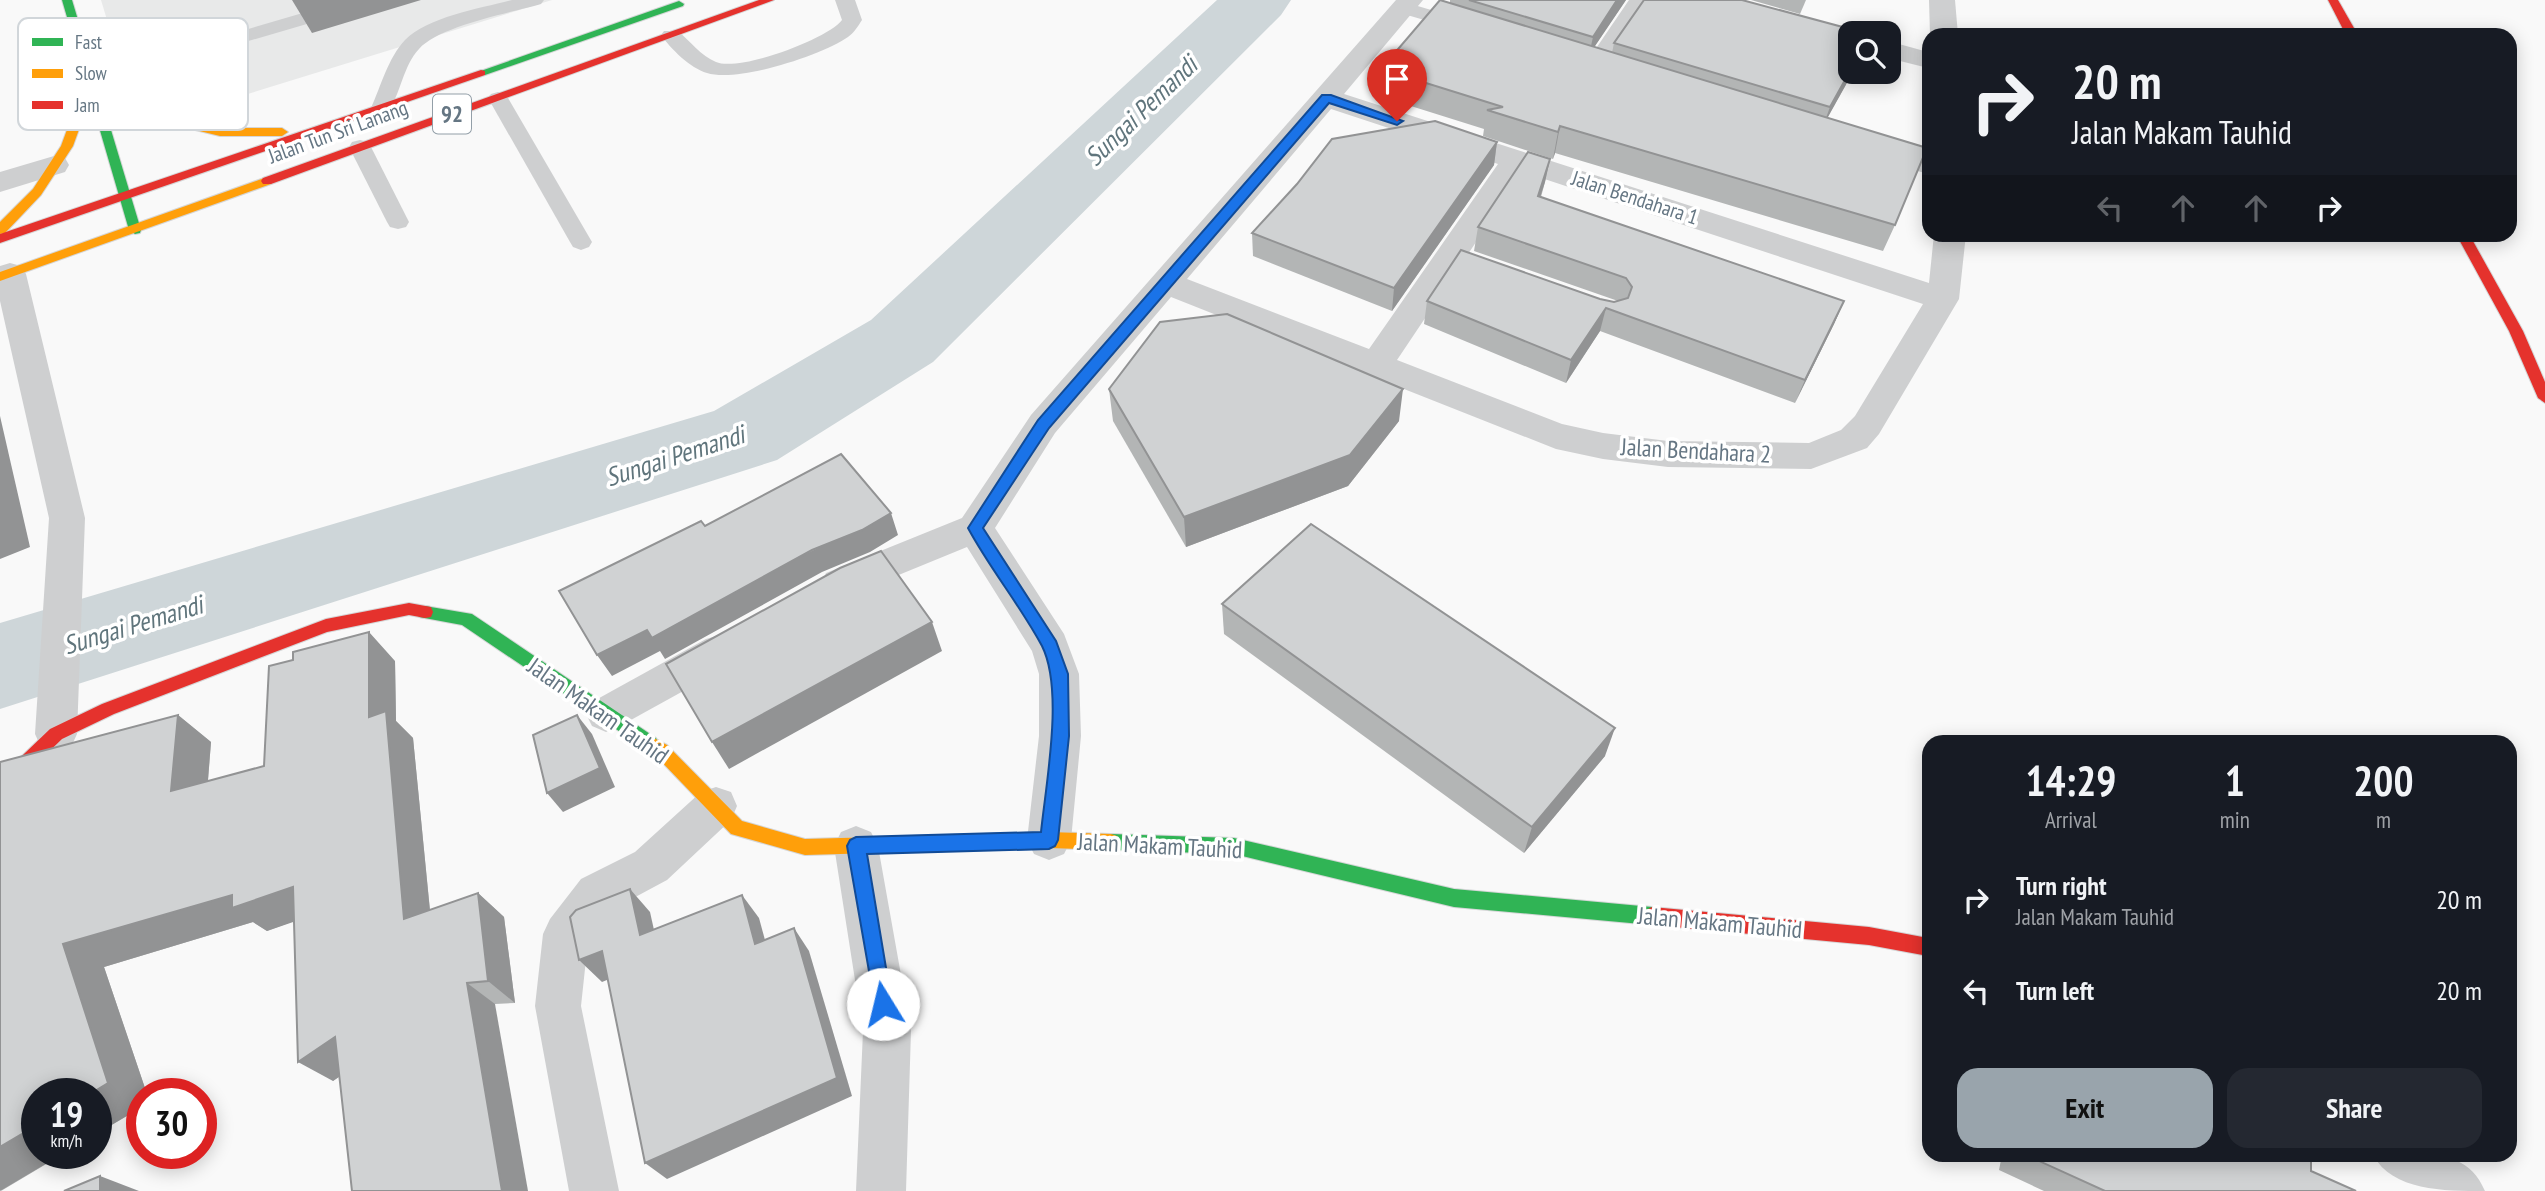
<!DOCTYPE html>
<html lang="en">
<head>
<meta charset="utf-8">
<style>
  :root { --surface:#171b24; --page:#242831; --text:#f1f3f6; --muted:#9ea1a6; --accent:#99a4ac }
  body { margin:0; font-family:"PT Sans Narrow",sans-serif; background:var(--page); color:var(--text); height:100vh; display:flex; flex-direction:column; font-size:26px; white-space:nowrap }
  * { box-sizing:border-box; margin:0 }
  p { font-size:23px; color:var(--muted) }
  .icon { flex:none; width:38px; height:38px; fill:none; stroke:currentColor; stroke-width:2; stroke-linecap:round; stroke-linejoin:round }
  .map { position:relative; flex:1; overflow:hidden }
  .panel { position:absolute; left:1922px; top:735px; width:595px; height:427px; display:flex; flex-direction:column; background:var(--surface); border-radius:21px; box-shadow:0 4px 18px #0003 }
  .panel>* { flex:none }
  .banner { position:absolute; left:1922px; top:28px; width:595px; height:214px; border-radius:21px; box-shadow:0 4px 18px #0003; background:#171b24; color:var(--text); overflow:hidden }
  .tools { position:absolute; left:1838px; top:21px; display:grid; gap:14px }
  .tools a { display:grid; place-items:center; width:63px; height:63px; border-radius:14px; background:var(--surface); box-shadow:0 4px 18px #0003; font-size:35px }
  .speed { position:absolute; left:21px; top:1078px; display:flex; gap:14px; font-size:35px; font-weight:700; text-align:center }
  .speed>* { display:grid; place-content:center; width:91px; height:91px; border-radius:50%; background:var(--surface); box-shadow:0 4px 18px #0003; line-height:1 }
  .speed small { font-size:18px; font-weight:400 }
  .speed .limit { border:10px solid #d22; background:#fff; color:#111 }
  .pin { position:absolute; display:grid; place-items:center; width:60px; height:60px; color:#fff; margin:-72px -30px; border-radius:50% 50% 50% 0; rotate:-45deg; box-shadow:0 0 7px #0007 }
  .pin .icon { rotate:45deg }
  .me { position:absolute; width:77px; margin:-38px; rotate:351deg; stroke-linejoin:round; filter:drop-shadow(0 0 5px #0008) }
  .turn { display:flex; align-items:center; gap:24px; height:147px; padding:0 35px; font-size:32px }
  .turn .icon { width:91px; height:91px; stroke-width:2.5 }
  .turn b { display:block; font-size:49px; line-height:60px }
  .lanes { display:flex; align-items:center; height:66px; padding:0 35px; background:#0003; justify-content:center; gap:35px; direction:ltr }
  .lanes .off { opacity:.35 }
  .eta { display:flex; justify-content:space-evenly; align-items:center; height:119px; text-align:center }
  .eta b { font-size:42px; font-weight:700; line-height:49px }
  .primary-button { display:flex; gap:14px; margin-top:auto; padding:14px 35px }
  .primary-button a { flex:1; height:80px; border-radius:21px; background:var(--accent); color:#111; font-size:28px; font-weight:700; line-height:80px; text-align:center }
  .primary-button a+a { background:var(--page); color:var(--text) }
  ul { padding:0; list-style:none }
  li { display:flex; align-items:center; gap:21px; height:91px; padding:0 35px }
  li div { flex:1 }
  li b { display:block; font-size:26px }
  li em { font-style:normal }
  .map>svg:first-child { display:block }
</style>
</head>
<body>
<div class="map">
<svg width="2545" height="1191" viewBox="0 0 2545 1191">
  <rect width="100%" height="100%" fill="#f9f9f9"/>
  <!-- built -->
  <path fill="#e8e9e9" d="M 101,0 L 552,0 L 186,113 L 120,63 Z"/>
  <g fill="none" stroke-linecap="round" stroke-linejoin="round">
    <!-- river -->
    <path fill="#ced6d9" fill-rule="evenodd" d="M 1217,0 L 1291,0 L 1281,15 L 933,362 L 777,460 L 0,709 L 0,623 L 714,411 L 871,320 Z"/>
    <!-- fast casing -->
    <g stroke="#d5d6d7" stroke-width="2">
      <g id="fast">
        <path d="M 62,0 L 72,0 L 141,230 L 140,233 L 135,234 L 129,230 Z"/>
        <path d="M 679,1 L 684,4 L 683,6 L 485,75 L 475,73 Z"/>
        <path d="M 425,606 L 472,614 L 656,738 L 658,743 L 656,748 L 650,750 L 644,748 L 462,625 L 419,617 L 417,612 L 419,607 Z"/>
        <path d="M 1111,834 L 1234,838 L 1454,889 L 1652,907 L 1658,910 L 1661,916 L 1658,922 L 1652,925 L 1454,907 L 1234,854 L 1111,850 L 1105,848 L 1102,842 L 1105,836 Z"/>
      </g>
    </g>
    <!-- slow casing -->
    <g stroke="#d5d6d7" stroke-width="2">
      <g id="slow">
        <path d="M 91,78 L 158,113 L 220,128 L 282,128 L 288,132 L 282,136 L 220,136 L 150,119 L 94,88 L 73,146 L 41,195 L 5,233 L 0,234 L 0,222 L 33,189 L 61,146 L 85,81 Z"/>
        <path d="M 267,177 L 273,181 L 271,184 L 0,281 L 0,272 Z"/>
        <path d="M 650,736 L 667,745 L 742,821 L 805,839 L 1049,832 L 1111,834 L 1117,836 L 1120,842 L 1117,848 L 1111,850 L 1049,848 L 805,855 L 731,834 L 655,755 L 644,748 L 642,743 L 644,738 Z"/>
      </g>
    </g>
    <!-- jam casing -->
    <g stroke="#d5d6d7" stroke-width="2">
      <g id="jam">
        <path d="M 759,0 L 774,0 L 271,184 L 263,184 L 261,181 L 263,178 Z"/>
        <path d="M 2328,0 L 2338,0 L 2358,35 L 2346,35 Z"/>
        <path d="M 481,70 L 485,71 L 485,75 L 0,243 L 0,234 Z"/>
        <path d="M 2456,234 L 2469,234 L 2523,331 L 2545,382 L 2545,403 L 2538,398 L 2509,331 Z"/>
        <path d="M 409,603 L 431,607 L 433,612 L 431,617 L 425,618 L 409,615 L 327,632 L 114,714 L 62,739 L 6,793 L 0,796 L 0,777 L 50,729 L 102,704 L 326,619 Z"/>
        <path d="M 1652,907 L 1869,927 L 1928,938 L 1928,956 L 1869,945 L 1652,925 L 1646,922 L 1643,916 L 1646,910 Z"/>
      </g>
    </g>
    <!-- lane -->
    <g fill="#cecfd0" fill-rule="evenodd">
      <path d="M 347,0 L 378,0 L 375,4 L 98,85 L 84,85 L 81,81 L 84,77 Z"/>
      <path d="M 512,0 L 544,0 L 541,4 C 510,13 439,26 419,49 C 403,66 401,93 388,112 L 374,112 L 371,108 C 381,86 388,58 405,40 C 427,17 482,8 512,0 Z"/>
      <path d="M 835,0 L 855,0 L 862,20 C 858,26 854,33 848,37 C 822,55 738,83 707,73 C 690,68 671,49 661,35 L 664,31 L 678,31 C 690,41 701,56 716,62 C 739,72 828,39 842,20 Z"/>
      <path d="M 1629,0 L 1649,0 L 1601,70 L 1587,70 L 1584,66 Z"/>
      <path d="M 1404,2 L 1472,22 L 1475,26 L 1472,30 L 1465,32 L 1397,12 L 1394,8 L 1397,4 Z"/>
      <path d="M 498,92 L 505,94 L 508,98 L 592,242 L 589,247 L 581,250 L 573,247 L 570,242 L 488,98 L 491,94 Z"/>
      <path d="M 360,140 L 368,142 L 371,147 L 409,222 L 406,227 L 398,229 L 390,227 L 387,222 L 349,147 L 352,142 Z"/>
      <path d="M 1885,147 L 1928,160 L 1928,174 L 1877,159 L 1874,154 L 1877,149 Z"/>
    </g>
    <!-- street -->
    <g fill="#cecfd0" fill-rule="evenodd">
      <path d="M 1396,0 L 1423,0 L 1344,94 L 1929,283 L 1934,234 L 1966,234 L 1959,299 L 1879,434 L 1867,448 L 1811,469 L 1668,467 L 1603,459 L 1556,449 L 1171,297 L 1055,433 L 995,528 L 1064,634 L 1079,674 L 1081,736 L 1071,840 L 1064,854 L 1049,860 L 1034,854 L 1027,840 L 1039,736 L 1039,674 L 1032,651 L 967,547 L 840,599 L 826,595 L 821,584 L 826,573 L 962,518 L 1031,415 ZM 1331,109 L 1498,164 L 1369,349 L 1187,279 ZM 1523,172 L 1923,304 L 1855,416 L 1841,430 L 1809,443 L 1668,441 L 1603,433 L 1562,424 L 1397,360 Z"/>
      <path d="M 1929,0 L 1955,0 L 1958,35 L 1930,35 Z"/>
      <path d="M 1888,41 L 1928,52 L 1928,68 L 1888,58 Z"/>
      <path d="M 54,156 L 65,158 L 69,165 L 65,172 L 0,192 L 0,172 Z"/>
      <path d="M 10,263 L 21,266 L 26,274 L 85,518 L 77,734 L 71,747 L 56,752 L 41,747 L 35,734 L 49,518 L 0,301 L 0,266 Z"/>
      <path d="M 720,635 L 734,639 L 740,651 L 734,663 L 620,726 L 606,732 L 592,726 L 586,714 L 592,702 L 706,639 Z"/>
      <path d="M 716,787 L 731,792 L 737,806 L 731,820 L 667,880 L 613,909 L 588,941 L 581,1006 L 619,1191 L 569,1191 L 535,1006 L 543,934 L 550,919 L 581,879 L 635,852 L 701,792 Z"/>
      <path d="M 856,826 L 871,832 L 878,846 L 911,1031 L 906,1191 L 856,1191 L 863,1031 L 834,846 L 841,832 Z"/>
      <path d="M 2373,1155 C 2416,1155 2466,1144 2485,1191 C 2443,1191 2393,1191 2373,1155 Z"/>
    </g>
    <!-- fast -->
    <use href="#fast" fill="#30b455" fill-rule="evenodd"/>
    <!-- slow -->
    <use href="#slow" fill="#ff9f0a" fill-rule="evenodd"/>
    <!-- jam -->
    <use href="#jam" fill="#e5322d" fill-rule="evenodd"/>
  </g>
  <!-- wall -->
  <g fill="#b3b5b5">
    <path d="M 1450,0 L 1626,0 L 1594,47 L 1612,53 L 1614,43 L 1853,72 L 1827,118 L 1895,225 L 1883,251 L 1555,153 L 1553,159 L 1483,136 L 1484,129 L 1379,96 L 1381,69 L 1450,4 Z"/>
    <path d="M 1751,0 L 1806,0 L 1800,14 Z"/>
    <path d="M 1497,142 L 1494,165 L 1392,311 L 1253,256 L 1252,233 Z"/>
    <path d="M 1550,159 L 1545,182 L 1541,197 L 1844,301 L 1834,324 L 1795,403 L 1600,331 L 1566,383 L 1424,324 L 1427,301 L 1600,299 L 1614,302 L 1618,301 L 1474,251 L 1478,227 Z"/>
    <path d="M 1109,389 L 1399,421 L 1348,486 L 1186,547 L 1113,421 Z"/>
    <path d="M 1222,604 L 1605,756 L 1524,853 L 1224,634 Z"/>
    <path d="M 395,661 L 396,721 L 413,738 L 430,910 L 478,893 L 504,917 L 515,1003 L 495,1004 L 340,1076 L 333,1081 L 294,921 L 267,931 L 253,922 L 104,967 L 147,1094 L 142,1094 L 142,1107 L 1,1191 L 178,715 L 211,742 L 208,781 L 264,766 Z"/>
    <path d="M 2002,1155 L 2311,1155 L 2311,1171 L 2356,1191 L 2044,1191 L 1999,1170 Z"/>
  </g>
  <!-- shaded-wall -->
  <g fill="#929394">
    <path d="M 292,0 L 421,0 L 312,33 Z"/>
    <path d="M 1617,0 L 1626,0 L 1589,55 L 1593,37 Z"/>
    <path d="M 1850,71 L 1853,72 L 1823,126 L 1830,107 Z"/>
    <path d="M 1560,126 L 1555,153 L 1553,159 L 1558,132 Z"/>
    <path d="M 1497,142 L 1494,165 L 1392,311 L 1394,288 Z"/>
    <path d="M 1550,159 L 1545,182 L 1533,219 L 1538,196 Z"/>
    <path d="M 1844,301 L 1834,324 L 1795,403 L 1805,380 Z"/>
    <path d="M 1606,308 L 1600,331 L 1566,383 L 1571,360 Z"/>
    <path d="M 1403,389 L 1399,421 L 1348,486 L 1186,547 L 1184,517 Z"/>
    <path d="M 0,416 L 30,547 L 0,559 Z"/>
    <path d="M 891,513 L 898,535 L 870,552 L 822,572 L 665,659 L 660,651 L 612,676 L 597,655 L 647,630 Z"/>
    <path d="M 932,622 L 942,651 L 729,769 L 712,742 Z"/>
    <path d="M 369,632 L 395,661 L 396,721 L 413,738 L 433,942 L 404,919 L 369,717 Z"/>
    <path d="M 178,715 L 211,742 L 205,816 L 171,791 Z"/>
    <path d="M 577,715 L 592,734 L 615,787 L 563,812 L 547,793 Z"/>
    <path d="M 1615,728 L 1605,756 L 1524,853 L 1532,827 Z"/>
    <path d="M 293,887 L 325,911 L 267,931 L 253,922 L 104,967 L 147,1094 L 142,1094 L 142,1107 L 96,1134 L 96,1094 L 90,1094 L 63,944 L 232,895 Z"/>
    <path d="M 630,889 L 650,912 L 660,957 L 640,935 Z"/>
    <path d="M 478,893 L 504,917 L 515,1003 L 488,981 Z"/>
    <path d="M 742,895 L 759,918 L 772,966 L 755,944 Z"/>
    <path d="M 794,928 L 809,951 L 852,1096 L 667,1179 L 645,1163 Z"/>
    <path d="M 602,951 L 624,973 L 602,982 L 579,960 Z"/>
    <path d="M 467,983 L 495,1004 L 528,1191 L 502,1191 Z"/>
    <path d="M 335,1037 L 368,1057 L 333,1081 L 298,1062 Z"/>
    <path d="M 37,1125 L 37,1153 L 64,1153 L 0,1191 L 0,1147 Z"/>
    <path d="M 100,1176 L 139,1191 L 100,1191 Z"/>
  </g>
  <!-- building -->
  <g fill="#d0d2d3" stroke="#929394" stroke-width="2">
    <path d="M 1440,0 L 1927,148 L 1895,225 L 1560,126 L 1558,132 L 1487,110 L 1503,107 L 1381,69 Z"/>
    <path d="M 1469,0 L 1617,0 L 1593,37 Z"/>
    <path d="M 1644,0 L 1742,0 L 1865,33 L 1850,33 L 1850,71 L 1830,107 L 1614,43 Z"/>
    <path d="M 1435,121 L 1497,142 L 1394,288 L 1252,233 L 1297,184 L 1332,139 Z"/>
    <path d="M 1528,152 L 1550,159 L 1538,196 L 1844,301 L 1805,380 L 1606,308 L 1571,360 L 1427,301 L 1461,250 L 1600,299 L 1614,302 L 1628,298 L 1632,287 L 1626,278 L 1478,227 Z"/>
    <path d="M 1227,314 L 1403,389 L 1350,455 L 1184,517 L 1109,389 L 1160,322 Z"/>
    <path d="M 841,454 L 891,513 L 862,530 L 812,550 L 652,638 L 647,630 L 597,655 L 559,591 L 701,521 L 705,526 Z"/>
    <path d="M 1311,524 L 1615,728 L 1532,827 L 1222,604 Z"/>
    <path d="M 881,551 L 932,622 L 712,742 L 666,664 L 840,568 Z"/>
    <path d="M 369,632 L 369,717 L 386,711 L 404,919 L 478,893 L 488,981 L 467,983 L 502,1191 L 352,1191 L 335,1037 L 298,1062 L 293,887 L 232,908 L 232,895 L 63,944 L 108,1083 L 90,1094 L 37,1094 L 37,1125 L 0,1147 L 0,762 L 178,715 L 171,791 L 264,766 L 269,666 L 293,660 L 293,652 Z"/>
    <path d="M 577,715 L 600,768 L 547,793 L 533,735 Z"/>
    <path d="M 630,889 L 640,935 L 742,895 L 755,944 L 794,928 L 837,1078 L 645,1163 L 602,951 L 579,960 L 570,917 L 576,910 Z"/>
    <path d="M 2026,1155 L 2311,1155 L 2311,1171 L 2356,1191 L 2105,1191 Z"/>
    <path d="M 100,1176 L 100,1191 L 64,1191 Z"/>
  </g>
  <!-- route -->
  <path fill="#1a73e8" stroke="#114b97" stroke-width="2" d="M 1322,95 L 1331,95 L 1403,121 L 1397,125 L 1329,103 L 1049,428 L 983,528 L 1056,641 L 1068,674 L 1069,736 L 1058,840 L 1055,846 L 1049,849 L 867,854 L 892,1004 L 889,1011 L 883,1014 L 876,1011 L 847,846 L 850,840 L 856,837 L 1041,832 C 1046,783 1064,690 1042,646 C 1020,605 990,569 968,528 L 1038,420 Z"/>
  <g text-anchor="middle" stroke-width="7" stroke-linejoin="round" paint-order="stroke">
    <!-- far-street labels -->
    <g font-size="21" fill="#657683" stroke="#fff">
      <text transform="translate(338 132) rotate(-20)" y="7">Jalan Tun Sri Lanang</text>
      <text transform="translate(1635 198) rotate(18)" y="7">Jalan Bendahara 1</text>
    </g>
    <!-- shield labels -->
    <rect fill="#fff" stroke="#939fa8" stroke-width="2" x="433" y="94.5" width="38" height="39" rx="5"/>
    <g font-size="23" font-weight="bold" fill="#657683">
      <text x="452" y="122">92</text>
    </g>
    <!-- street labels -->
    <g font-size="24" fill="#657683" stroke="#fff">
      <text transform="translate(1696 451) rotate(3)" y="8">Jalan Bendahara 2</text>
      <text transform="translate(598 711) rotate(35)" y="8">Jalan Makam Tauhid</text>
      <text transform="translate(1160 846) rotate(3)" y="8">Jalan Makam Tauhid</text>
      <text transform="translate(1720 923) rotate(5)" y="8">Jalan Makam Tauhid</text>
    </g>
    <!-- water labels -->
    <g font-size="26" font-style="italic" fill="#60757c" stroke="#fff">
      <text transform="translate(1141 111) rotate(-44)" y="9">Sungai Pemandi</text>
      <text transform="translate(675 456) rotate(-18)" y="9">Sungai Pemandi</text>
      <text transform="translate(133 625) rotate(-17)" y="9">Sungai Pemandi</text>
    </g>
  </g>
  <!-- legend -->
  <rect x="18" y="18" width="230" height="112" rx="10" fill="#fff" stroke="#d1d6da" stroke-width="2"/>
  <rect x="32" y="38" width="31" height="8" fill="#30b455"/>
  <rect x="32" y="69" width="31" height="9" fill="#ff9f0a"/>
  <rect x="32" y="101" width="31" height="8" fill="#e5322d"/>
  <g font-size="19" fill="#657683">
    <text x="75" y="49">Fast</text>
    <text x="75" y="80">Slow</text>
    <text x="75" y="112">Jam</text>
  </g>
</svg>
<div class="tools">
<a><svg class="icon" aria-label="search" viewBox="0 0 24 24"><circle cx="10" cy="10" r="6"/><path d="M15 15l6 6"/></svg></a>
</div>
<div class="speed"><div>19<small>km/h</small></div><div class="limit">30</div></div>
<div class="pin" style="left:1397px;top:121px;background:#d93025"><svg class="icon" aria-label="arrive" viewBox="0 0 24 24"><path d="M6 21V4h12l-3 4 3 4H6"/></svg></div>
<svg class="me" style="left:883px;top:1004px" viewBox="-20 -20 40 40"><circle r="19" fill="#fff"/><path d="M0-13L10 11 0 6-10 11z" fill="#1a73e8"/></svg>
<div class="banner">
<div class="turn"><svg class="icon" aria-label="right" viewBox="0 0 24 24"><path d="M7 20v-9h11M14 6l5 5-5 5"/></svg><div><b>20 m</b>Jalan Makam Tauhid</div></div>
<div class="lanes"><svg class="icon off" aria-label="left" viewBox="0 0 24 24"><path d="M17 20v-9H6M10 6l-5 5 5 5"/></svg><svg class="icon off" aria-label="ahead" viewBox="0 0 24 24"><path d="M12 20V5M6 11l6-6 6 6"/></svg><svg class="icon off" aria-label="ahead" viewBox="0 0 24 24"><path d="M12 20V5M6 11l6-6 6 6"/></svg><svg class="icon" aria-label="right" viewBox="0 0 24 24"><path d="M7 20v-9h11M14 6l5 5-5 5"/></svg></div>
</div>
<section class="panel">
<div class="eta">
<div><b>14:29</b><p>Arrival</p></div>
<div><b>1</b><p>min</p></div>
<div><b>200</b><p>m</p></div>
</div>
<ul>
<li><svg class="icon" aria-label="right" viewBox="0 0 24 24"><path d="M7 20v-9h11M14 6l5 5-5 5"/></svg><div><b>Turn right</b><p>Jalan Makam Tauhid</p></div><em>20 m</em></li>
<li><svg class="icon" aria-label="left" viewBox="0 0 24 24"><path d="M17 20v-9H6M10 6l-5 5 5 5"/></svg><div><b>Turn left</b></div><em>20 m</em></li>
</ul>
<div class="primary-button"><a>Exit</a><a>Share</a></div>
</section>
</div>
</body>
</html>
